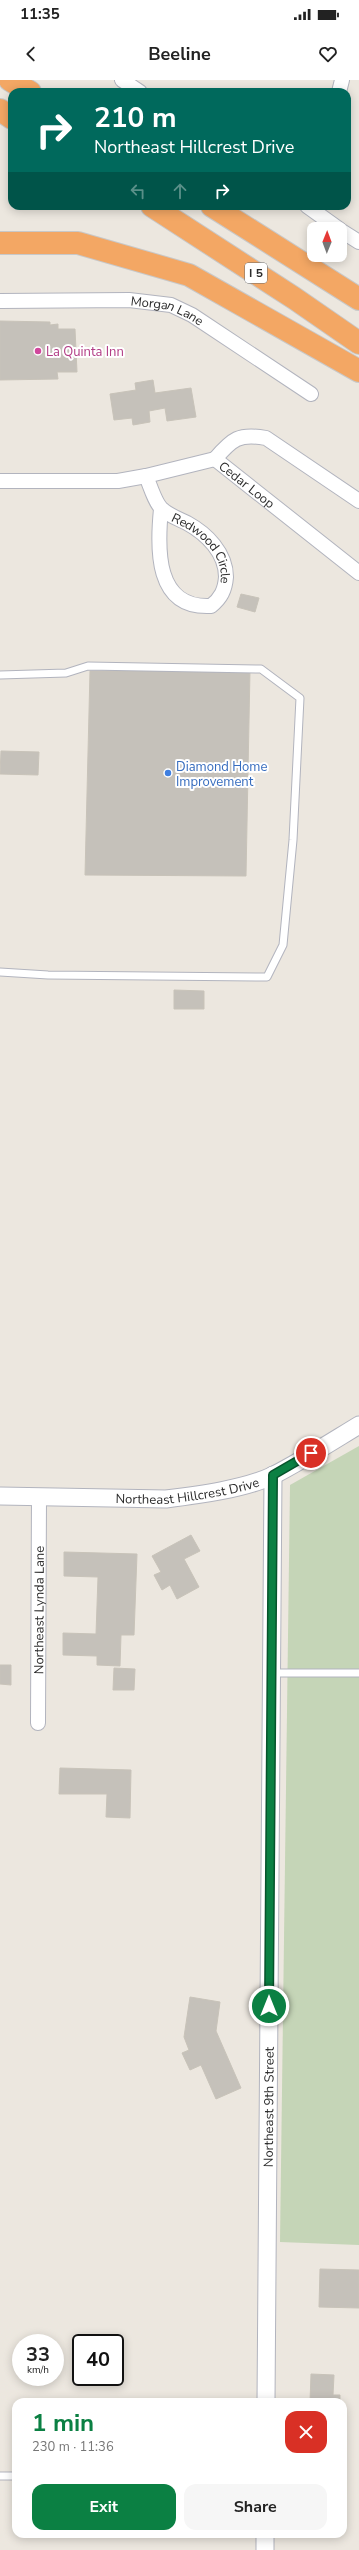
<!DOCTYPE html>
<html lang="en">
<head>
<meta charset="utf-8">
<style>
  :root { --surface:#fff; --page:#f6f6f6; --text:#222; --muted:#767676; --accent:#0b8043 }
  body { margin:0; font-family:"Nunito Sans",sans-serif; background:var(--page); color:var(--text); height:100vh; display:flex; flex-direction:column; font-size:15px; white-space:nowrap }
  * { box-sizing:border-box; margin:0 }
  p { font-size:13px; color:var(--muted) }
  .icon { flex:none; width:22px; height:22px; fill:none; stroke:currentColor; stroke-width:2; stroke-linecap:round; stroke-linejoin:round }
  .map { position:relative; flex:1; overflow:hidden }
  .details { position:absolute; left:12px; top:2318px; width:335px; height:140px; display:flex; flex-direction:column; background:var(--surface); border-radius:12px; box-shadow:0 2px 10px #0003 }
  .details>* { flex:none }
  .top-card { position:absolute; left:8px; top:8px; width:343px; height:122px; border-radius:12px; box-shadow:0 2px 10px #0003; background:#00695c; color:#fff; overflow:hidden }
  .needle { width:26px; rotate:1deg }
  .controls { position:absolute; left:307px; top:142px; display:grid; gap:8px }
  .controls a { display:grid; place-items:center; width:40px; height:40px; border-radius:8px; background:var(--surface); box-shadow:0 2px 10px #0003; font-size:20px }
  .speed { position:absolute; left:12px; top:2254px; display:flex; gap:8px; font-size:20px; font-weight:700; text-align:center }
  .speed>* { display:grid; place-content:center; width:52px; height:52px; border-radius:50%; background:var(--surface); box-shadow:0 2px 10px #0003; line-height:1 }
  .speed small { font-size:10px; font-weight:400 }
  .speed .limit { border:2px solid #111; border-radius:6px; background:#fff; color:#111 }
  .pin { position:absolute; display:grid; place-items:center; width:34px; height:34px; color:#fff; margin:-17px; border:2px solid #fff; border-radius:50%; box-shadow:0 1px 4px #0007 }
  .me { position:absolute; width:44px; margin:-22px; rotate:0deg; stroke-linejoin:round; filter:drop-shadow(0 0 3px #0008) }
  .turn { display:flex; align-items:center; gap:14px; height:84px; padding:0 20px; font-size:18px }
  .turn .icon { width:52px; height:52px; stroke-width:2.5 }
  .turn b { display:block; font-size:28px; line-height:34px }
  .lanes { display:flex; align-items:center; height:38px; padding:0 20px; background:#0003; justify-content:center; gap:20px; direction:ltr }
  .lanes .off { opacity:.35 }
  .round { display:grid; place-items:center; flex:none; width:42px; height:42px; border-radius:12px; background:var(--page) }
  .headline { display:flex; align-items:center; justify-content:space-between; height:68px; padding:0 20px }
  h1 { font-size:24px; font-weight:700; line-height:30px; color:var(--accent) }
  .primary-button { display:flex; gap:8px; margin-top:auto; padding:8px 20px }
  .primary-button a { flex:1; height:46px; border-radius:12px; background:var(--accent); color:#fff; font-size:16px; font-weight:700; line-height:46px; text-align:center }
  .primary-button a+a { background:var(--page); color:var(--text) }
  .status { display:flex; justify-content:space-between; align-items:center; height:28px; padding:0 20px; background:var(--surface); direction:ltr }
  .status svg { height:11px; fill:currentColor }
  header { display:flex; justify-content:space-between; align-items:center; height:52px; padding:0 20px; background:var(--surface); font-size:18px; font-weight:700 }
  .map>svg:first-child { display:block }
</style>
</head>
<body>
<div class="status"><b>11:35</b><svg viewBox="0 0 49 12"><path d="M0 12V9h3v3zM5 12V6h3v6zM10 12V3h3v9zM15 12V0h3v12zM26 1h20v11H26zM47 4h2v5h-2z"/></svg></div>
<header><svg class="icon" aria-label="back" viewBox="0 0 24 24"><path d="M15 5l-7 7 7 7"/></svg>Beeline<svg class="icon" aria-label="heart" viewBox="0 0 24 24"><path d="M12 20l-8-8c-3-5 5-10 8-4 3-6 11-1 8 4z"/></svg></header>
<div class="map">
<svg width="359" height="2470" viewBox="0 0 359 2470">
  <rect width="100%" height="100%" fill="#ece7df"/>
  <!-- cemetery -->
  <path fill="#c5d5b7" d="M 359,1366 L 359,2165 L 280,2162 L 290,1405 Z"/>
  <!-- building -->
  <g fill="#c5c1ba" stroke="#c8c3b9">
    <path d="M 0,241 L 50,242 L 50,245 L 58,244 L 58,249 L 75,249 L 77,292 L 57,292 L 58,299 L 0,300 Z"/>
    <path d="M 153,300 L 155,313 L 191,308 L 196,337 L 167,341 L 165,328 L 149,331 L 150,342 L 133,345 L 132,338 L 114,340 L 110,314 L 136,310 L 135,303 Z"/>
    <path d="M 241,514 L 259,518 L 255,532 L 237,527 Z"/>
    <path d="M 250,590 L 246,796 L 85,795 L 90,591 Z"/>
    <path d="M 1,671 L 39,672 L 38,695 L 0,694 Z"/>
    <path d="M 174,910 L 204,911 L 204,929 L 174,929 Z"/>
    <path d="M 191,1455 L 200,1471 L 184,1479 L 199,1507 L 177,1519 L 170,1505 L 162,1510 L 154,1495 L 161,1492 L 152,1476 Z"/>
    <path d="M 64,1472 L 137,1474 L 134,1555 L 121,1555 L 120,1586 L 97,1585 L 97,1576 L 63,1575 L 63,1553 L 96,1554 L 98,1497 L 64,1496 Z"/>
    <path d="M 0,1585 L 11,1585 L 11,1605 L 0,1604 Z"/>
    <path d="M 114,1588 L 135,1589 L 134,1610 L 113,1610 Z"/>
    <path d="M 60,1688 L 131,1690 L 130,1738 L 106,1737 L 107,1714 L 59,1714 Z"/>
    <path d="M 190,1917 L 220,1922 L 216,1951 L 241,2008 L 216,2019 L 201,1985 L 190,1990 L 182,1973 L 189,1970 L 184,1957 Z"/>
    <path d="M 320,2189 L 359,2190 L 359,2228 L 319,2227 Z"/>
    <path d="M 311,2294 L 334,2295 L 333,2315 L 340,2315 L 340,2322 L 310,2322 Z"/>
  </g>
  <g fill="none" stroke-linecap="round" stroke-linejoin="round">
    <!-- service casing -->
    <g stroke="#b2b4be" stroke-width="9">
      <g id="service">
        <path d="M 0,595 L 66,593 L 88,586 L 261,589 L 300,618 L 293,760 L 283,865 L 267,897 L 48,895 L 0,892"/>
        <path d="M 272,1593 L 359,1593"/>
        <path d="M 0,2396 L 16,2396"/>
      </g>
    </g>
    <!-- minor casing -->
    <g stroke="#b2b4be" stroke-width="16">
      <g id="minor">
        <path d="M 122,0 L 140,12"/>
        <path d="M 339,12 L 342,0"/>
        <path d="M 307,126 L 339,149"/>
        <path d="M 340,150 L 359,162"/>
        <path id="s1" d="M 0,221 L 129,220 L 171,225 L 192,235 L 311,314"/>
        <path id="s2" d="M 215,379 L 359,493"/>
        <path d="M 215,379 C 232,359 239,353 266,358 L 359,421"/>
        <path id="s3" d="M 146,396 C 150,405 155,423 162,429 C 168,435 179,439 187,443 C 207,454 226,473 226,497 C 225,510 221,518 211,526 C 155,529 157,469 161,429"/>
        <path d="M 0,401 L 118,401 L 146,396 L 215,379"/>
        <path id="s4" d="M 38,1643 L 39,1417"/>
      </g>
    </g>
    <!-- tertiary casing -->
    <g stroke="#b2b4be" stroke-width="19">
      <g id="tertiary">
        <path id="s5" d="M 0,1416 L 166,1419 C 198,1415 245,1409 274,1395 C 303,1380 331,1362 359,1345"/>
        <path id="s6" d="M 266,2322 L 273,1395"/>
        <path d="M 265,2470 L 265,2454"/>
      </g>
    </g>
    <!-- motorway casing -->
    <g stroke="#c8c8c8" stroke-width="24">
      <g id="motorway">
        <path d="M 10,0 L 30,12"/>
        <path d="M 0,30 L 12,38"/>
        <path d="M 152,126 L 294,218 L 359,263"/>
        <path d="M 212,126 L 359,219"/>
        <path d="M 0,163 L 78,163 L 189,195 L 359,291"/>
      </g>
    </g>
    <!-- service -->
    <use href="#service" stroke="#fff" stroke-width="7"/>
    <!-- minor -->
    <use href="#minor" stroke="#fff" stroke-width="14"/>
    <!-- tertiary -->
    <use href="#tertiary" stroke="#fff" stroke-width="17"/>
    <!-- motorway -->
    <use href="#motorway" stroke="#f3a764" stroke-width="22"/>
  </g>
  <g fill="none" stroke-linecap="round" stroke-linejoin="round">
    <!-- route casing -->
    <g stroke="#07532c" stroke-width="10">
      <path id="route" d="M 269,1926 L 273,1395 L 311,1373"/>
    </g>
    <!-- route -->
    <use href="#route" stroke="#0b8043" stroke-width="7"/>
  </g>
  <!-- markers -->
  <circle fill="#d1479c" stroke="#fff" stroke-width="1.5" cx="38" cy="271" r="4"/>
  <circle fill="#3f7fe0" stroke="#fff" stroke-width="1.5" cx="168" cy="693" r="4"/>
  <g text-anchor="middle" stroke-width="4" stroke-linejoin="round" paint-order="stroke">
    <!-- shield labels -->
    <rect fill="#fff" stroke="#6b6b6b" stroke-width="1" x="245" y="183" width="22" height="20" rx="3"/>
    <g font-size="12" font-weight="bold" fill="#2c2c2c">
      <text x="256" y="197">I 5</text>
    </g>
    <!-- street labels -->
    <g font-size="13" fill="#2c2c2c" stroke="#fff">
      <text dy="5" stroke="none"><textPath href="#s1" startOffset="169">Morgan Lane</textPath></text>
      <text dy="5" stroke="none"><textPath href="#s2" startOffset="41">Cedar Loop</textPath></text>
      <text dy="5" stroke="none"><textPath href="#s3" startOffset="96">Redwood Circle</textPath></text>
      <text dy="5" stroke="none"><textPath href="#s5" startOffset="188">Northeast Hillcrest Drive</textPath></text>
      <text dy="5" stroke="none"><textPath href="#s4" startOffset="113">Northeast Lynda Lane</textPath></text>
      <text dy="5" stroke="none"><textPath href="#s6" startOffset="295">Northeast 9th Street</textPath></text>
    </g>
    <!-- hotel labels -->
    <g font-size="13" fill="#b23c85" stroke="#fff" text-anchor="start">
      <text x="46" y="276">La Quinta Inn</text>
    </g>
    <!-- shop labels -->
    <g font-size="13" fill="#366cbe" stroke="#fff" text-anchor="start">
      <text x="176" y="691">Diamond Home<tspan x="176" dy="15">Improvement</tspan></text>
    </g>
  </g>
</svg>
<div class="controls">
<a><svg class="needle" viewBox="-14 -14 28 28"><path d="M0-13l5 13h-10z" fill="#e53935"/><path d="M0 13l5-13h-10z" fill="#767676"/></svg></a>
</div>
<div class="speed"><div>33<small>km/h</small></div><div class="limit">40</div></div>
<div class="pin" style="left:311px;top:1373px;background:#d93025"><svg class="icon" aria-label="arrive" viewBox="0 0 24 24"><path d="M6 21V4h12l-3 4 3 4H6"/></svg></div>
<svg class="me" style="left:269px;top:1926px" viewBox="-20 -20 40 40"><circle r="17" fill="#0b8043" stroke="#fff" stroke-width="3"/><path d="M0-11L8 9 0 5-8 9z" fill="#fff"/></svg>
<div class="top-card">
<div class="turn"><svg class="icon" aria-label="right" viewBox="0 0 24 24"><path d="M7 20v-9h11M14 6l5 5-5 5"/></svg><div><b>210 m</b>Northeast Hillcrest Drive</div></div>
<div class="lanes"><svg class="icon off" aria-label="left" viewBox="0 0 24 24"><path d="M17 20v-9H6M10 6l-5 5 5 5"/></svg><svg class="icon off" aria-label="ahead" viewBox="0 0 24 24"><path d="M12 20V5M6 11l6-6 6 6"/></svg><svg class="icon" aria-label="right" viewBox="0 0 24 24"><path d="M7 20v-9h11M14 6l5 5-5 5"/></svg></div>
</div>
<section class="details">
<div class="headline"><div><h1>1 min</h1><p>230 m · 11:36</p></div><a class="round" style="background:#d93025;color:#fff"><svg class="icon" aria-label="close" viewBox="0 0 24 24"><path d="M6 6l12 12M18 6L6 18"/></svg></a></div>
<div class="primary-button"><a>Exit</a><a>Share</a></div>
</section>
</div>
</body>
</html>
